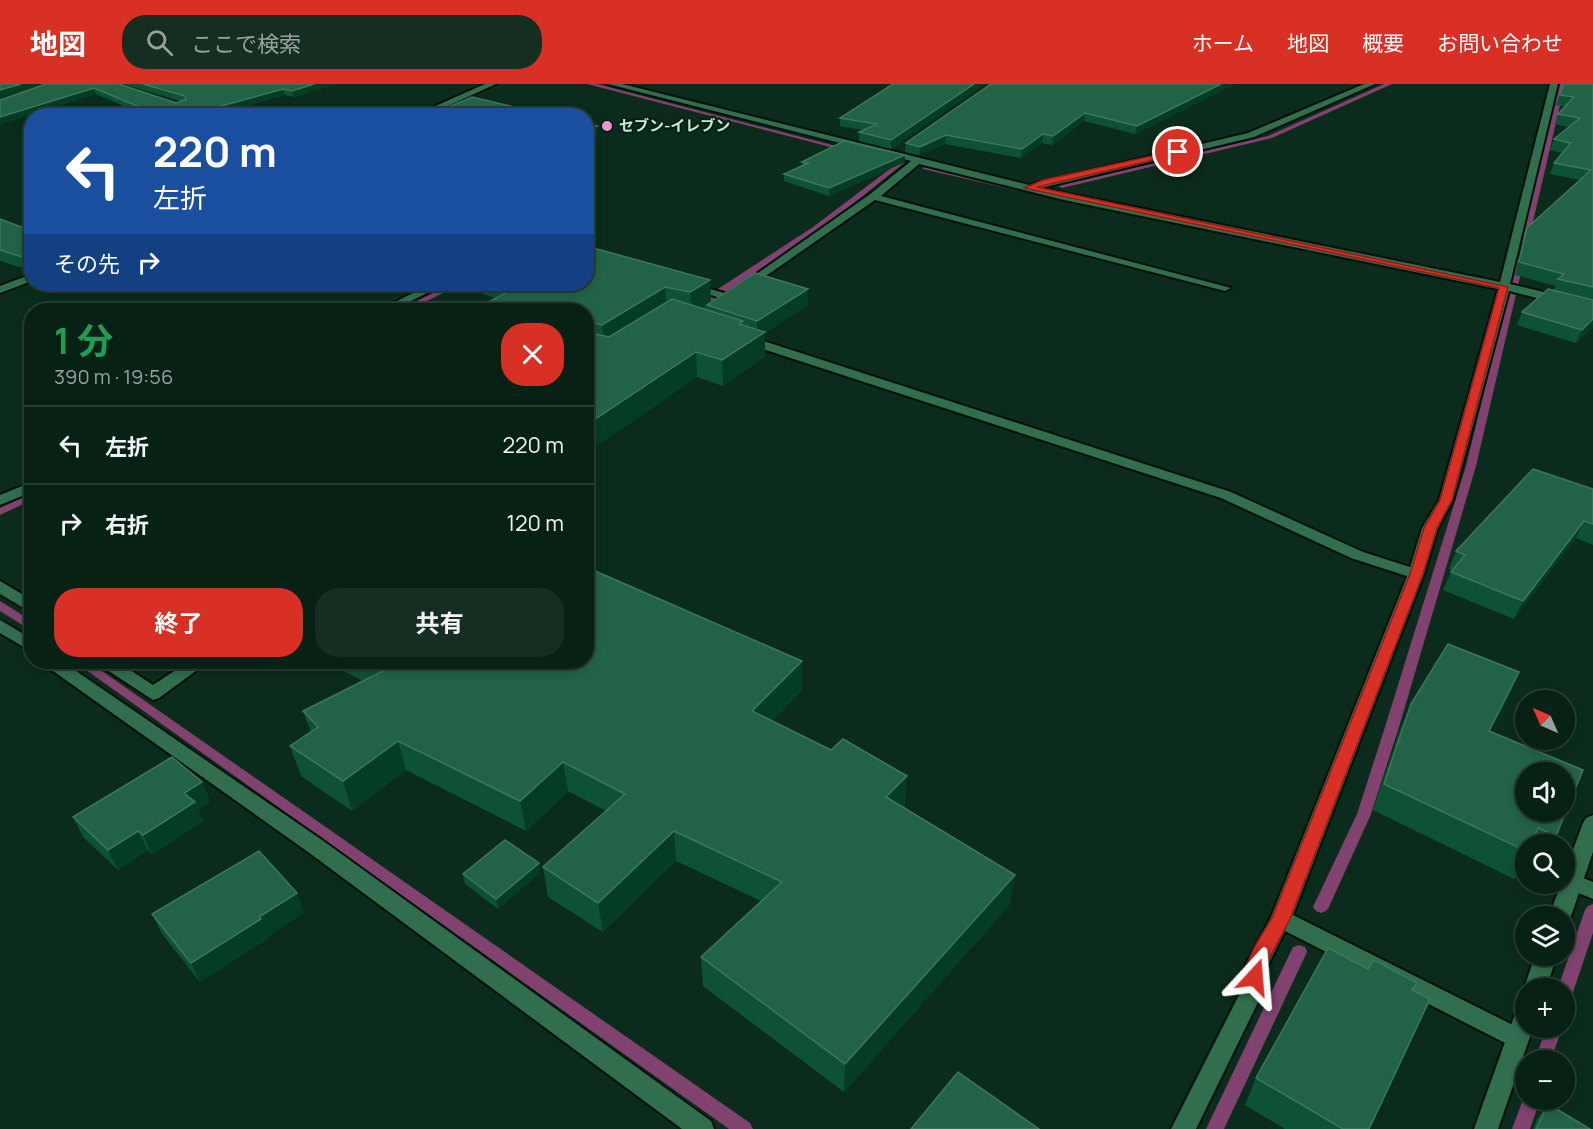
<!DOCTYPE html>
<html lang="ja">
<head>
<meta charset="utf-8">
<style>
  :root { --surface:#082115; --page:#162e22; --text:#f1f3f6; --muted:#98a3a0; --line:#293e34; --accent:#d93025 }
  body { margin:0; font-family:Manrope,"Noto Sans JP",sans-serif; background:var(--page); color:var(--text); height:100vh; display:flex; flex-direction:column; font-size:22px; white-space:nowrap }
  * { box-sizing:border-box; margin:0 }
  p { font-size:20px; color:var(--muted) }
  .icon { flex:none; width:33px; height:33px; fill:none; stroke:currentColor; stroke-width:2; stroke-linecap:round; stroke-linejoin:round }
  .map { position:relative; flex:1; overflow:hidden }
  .panel { position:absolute; left:24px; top:219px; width:570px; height:366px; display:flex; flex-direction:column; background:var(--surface); border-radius:24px; box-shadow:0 3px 9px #0003,0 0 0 2px var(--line) }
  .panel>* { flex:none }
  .banner { position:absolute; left:24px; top:24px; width:570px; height:183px; border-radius:24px; box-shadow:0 3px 9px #0003,0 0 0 2px var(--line); background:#1a4fa0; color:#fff; overflow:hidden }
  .needle { width:39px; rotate:315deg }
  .tools { position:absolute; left:1515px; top:606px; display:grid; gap:12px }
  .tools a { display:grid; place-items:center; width:60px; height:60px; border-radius:50%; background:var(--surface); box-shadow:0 3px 9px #0003,0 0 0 2px var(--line); font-size:30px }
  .pin { position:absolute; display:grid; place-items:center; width:51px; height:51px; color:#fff; margin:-26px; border:3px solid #fff; border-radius:50%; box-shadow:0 2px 6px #0007 }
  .me { position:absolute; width:66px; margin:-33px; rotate:19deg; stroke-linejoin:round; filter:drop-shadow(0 0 4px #0008) }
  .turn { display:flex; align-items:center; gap:21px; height:126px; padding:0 30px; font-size:27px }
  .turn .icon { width:78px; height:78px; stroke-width:2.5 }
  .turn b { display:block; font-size:42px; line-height:51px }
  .then { display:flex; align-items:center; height:57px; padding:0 30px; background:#0003; gap:12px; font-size:22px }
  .round { display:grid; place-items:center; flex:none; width:63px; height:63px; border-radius:24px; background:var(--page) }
  .head { display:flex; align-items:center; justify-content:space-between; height:102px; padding:0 30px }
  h1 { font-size:36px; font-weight:700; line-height:45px; color:#1e9e55 }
  .cta { display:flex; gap:12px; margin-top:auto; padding:12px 30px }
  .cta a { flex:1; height:69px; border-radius:24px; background:var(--accent); color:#fff; font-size:24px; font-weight:700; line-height:69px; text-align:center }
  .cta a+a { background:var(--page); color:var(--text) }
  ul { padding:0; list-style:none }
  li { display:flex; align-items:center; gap:18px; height:78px; padding:0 30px; border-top:2px solid var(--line) }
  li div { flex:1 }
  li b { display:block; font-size:22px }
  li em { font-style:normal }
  header { display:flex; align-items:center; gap:36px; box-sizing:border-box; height:84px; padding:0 30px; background:var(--accent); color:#fff }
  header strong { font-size:28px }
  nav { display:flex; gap:33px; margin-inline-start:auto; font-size:21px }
  .search { width:420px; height:54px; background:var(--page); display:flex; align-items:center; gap:15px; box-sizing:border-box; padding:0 21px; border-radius:24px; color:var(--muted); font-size:22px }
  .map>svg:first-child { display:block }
</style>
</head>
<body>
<header>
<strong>地図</strong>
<div class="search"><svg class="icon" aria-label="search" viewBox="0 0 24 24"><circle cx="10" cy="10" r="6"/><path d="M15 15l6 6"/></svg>ここで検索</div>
<nav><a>ホーム</a><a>地図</a><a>概要</a><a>お問い合わせ</a></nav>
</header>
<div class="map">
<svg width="1593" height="1045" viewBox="0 0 1593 1045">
  <rect width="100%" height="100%" fill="#0b2c1c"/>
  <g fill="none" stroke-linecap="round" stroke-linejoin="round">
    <!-- stream -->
    <g fill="#814270" fill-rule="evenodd">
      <path d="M 587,0 L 597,0 L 851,66 L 846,67 Z"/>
      <path d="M 1384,0 L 1392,0 L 1272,54 L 1062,104 L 1058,102 L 1268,52 Z"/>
      <path d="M 1559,0 L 1565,0 L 1528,159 L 1524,161 L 1520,159 Z"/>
      <path d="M 899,78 L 904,79 L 819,147 L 711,217 L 705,217 L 693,212 L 697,209 L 707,212 L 813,143 Z"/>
      <path d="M 925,82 L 1019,103 L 1023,105 L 1019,107 L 923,85 L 923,83 Z"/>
      <path d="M 1517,174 L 1524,176 L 1476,382 L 1399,643 L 1371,730 L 1329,823 L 1326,827 L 1321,829 L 1316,827 L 1313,823 L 1357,730 L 1385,643 L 1466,382 Z"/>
      <path d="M 451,200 L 461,200 L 409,226 L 399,226 Z"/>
      <path d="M 32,409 L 32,416 L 0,431 L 0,424 Z"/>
      <path d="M 0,517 L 32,537 L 32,547 L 0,527 Z"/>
      <path d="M 75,578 L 89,578 L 750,1039 L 753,1045 L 729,1045 Z"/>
      <path d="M 1593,820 L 1593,849 L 1572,911 L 1570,916 L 1564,918 L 1564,904 L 1558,904 L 1585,826 L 1588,822 Z"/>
      <path d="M 1299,861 L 1305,863 L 1307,868 L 1224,1045 L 1206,1045 L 1293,863 Z"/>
      <path d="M 1546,944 L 1562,944 L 1551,976 L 1535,976 Z"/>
      <path d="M 1525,1010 L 1526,1016 L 1540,1016 L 1530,1045 L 1512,1045 Z"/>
    </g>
    <!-- service casing -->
    <g stroke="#021209" stroke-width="4">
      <g id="service">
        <path d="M 745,251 L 1231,408 L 1363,468 L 1422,487 L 1424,490 L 1416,495 L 1351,474 L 1221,414 L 741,258 L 739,255 Z"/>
        <path d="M 0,497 L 32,516 L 32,529 L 0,510 Z"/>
        <path d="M 99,578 L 118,578 L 153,601 L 188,578 L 208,578 L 159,614 L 153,616 L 101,582 Z"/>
      </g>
    </g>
    <!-- minor casing -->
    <g stroke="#021209" stroke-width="4">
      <g id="minor">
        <path d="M 608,0 L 622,0 L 1029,101 L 1248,49 L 1364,0 L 1375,0 L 1254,53 L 1041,104 L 1500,198 L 1550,0 L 1558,0 L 1510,200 L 1593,220 L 1593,228 L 1509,207 L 1453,416 L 1438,444 L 1424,490 L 1293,831 L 1525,947 L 1529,954 L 1525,961 L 1517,964 L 1509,961 L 1285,847 L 1268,881 L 1264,906 L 1196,1045 L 1171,1045 L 1242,905 L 1246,880 L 1271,833 L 1408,490 L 1422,444 L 1439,416 L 1498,205 L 1064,116 L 919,80 L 881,112 L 1231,204 L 1225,207 L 875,116 L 730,217 L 682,202 L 688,199 L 728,210 L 869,111 L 911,77 Z"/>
        <path d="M 431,200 L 445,200 L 393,226 L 379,226 Z"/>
        <path d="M 32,398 L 32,408 L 0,421 L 0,411 Z"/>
        <path d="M 0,536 L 32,555 L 32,568 L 0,549 Z"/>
        <path d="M 44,578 L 63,578 L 322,756 L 711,1037 L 714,1045 L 682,1045 L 308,768 L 46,582 Z"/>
        <path d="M 1573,790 L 1593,798 L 1593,815 L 1566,804 L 1564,794 Z"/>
      </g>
    </g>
    <!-- tertiary casing -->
    <g stroke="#021209" stroke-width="4">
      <g id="tertiary">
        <path d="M 485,0 L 496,0 L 426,32 L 413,32 Z"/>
        <path d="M 32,190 L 32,197 L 0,209 L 0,202 Z"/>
        <path d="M 1593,731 L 1593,768 L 1571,832 L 1564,839 L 1564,832 L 1549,832 L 1561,800 L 1564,800 L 1564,790 L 1583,739 L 1586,734 Z"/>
        <path d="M 1535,872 L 1557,872 L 1546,904 L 1526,904 L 1526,908 L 1524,904 Z"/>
        <path d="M 1526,920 L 1526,944 L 1533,944 L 1498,1045 L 1474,1045 L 1515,930 L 1518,923 Z"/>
      </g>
    </g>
    <!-- service -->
    <use href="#service" fill="#306e4e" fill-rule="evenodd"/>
    <!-- minor -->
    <use href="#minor" fill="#306e4e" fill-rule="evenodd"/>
    <!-- tertiary -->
    <use href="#tertiary" fill="#306e4e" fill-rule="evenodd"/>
  </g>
  <!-- wall -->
  <g fill="#0e5236">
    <path d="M 119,0 L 176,19 L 181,17 L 123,0 L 335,0 L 294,13 L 285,11 L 211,32 L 147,32 L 96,10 L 0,40 L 0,16 Z"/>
    <path d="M 893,0 L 985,0 L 891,65 L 859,57 L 859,48 L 863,46 L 840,42 L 840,34 Z"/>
    <path d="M 991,0 L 1235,0 L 1135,50 L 1084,37 L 1052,61 L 1042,59 L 1021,74 L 945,60 L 919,71 L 905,68 L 906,59 Z"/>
    <path d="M 1564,0 L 1593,0 L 1593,243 L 1576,259 L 1517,241 L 1522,228 L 1554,206 L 1556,202 L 1515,191 L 1523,156 L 1527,144 L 1580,96 L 1550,90 L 1554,79 L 1562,69 L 1550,66 L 1554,55 L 1568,43 L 1555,40 L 1558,30 L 1565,23 L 1556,21 Z"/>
    <path d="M 802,78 L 905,78 L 829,112 L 784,97 L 784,90 L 802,82 Z"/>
    <path d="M 0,135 L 32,147 L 32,187 L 0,177 Z"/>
    <path d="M 710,196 L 711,219 L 808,205 L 808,221 L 765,249 L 765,272 L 723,302 L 697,293 L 586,369 L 586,226 L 496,214 L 450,200 L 586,200 Z"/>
    <path d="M 370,200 L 412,200 L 395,208 Z"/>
    <path d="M 1593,405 L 1593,461 L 1576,454 L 1514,535 L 1443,506 L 1452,486 L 1449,485 L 1456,467 Z"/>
    <path d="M 802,577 L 802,606 L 772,637 L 905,722 L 903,723 L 1015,791 L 1010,820 L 844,1008 L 703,902 L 701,873 L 761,817 L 676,777 L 603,848 L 548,813 L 543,783 L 606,727 L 568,707 L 526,747 L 406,686 L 352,727 L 301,692 L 290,662 L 311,648 L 303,627 L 363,597 L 326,578 Z"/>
    <path d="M 1519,588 L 1490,647 L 1556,752 L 1551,760 L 1526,760 L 1526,773 L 1514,795 L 1373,726 L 1400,646 L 1411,620 Z"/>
    <path d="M 202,698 L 210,717 L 198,725 L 203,737 L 152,771 L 148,766 L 118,786 L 83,753 L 73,733 Z"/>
    <path d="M 540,789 L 498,825 L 465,800 L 463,790 Z"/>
    <path d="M 304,828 L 268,852 L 269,854 L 200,898 L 162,850 L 152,830 Z"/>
    <path d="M 1368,885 L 1413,907 L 1369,1045 L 1285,1045 L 1245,1021 L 1256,994 Z"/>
    <path d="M 1548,1020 L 1590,1045 L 1533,1045 L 1537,1035 Z"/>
  </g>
  <!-- shaded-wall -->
  <g fill="#043c24">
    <path d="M 21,0 L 44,0 L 0,14 L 0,6 Z"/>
    <path d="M 314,0 L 335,0 L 294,13 L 292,7 Z"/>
    <path d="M 974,0 L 985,0 L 891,65 L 891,56 Z"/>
    <path d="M 1221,0 L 1235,0 L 1135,50 L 1137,42 Z"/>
    <path d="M 94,4 L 96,10 L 0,40 L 0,33 Z"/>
    <path d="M 283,5 L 285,11 L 211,32 L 185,32 Z"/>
    <path d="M 1085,29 L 1084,37 L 1052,61 L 1053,52 Z"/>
    <path d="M 597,42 L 598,53 L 586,58 L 586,46 Z"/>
    <path d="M 1043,50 L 1042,59 L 1021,74 L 1022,65 Z"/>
    <path d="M 946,51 L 945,60 L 919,71 L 920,63 Z"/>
    <path d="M 905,71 L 905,78 L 829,112 L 829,104 Z"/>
    <path d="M 710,196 L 711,219 L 692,232 L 690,208 Z"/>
    <path d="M 393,200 L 412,200 L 395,208 Z"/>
    <path d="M 665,203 L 667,227 L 605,266 L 602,241 Z"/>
    <path d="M 808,205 L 808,221 L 765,249 L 765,272 L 723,302 L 722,276 L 757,253 L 757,237 Z"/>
    <path d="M 1593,235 L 1593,243 L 1576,259 L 1582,246 Z"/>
    <path d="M 696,268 L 697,293 L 586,369 L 586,341 Z"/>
    <path d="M 1584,437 L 1576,454 L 1514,535 L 1523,517 Z"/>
    <path d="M 802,577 L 802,606 L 753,656 L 752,627 Z"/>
    <path d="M 1519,588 L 1508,614 L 1477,673 L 1489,647 Z"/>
    <path d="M 398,657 L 406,686 L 352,727 L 343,697 Z"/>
    <path d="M 563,678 L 568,707 L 526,747 L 520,717 Z"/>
    <path d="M 907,692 L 905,722 L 884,742 L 886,713 Z"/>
    <path d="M 202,698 L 210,717 L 198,725 L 203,737 L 152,771 L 143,751 L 184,709 Z"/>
    <path d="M 138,747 L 148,766 L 118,786 L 108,766 Z"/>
    <path d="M 674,747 L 676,777 L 603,848 L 598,819 Z"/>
    <path d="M 539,779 L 540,789 L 498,825 L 496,815 Z"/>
    <path d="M 1015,791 L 1010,820 L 844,1008 L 845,980 Z"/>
    <path d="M 297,809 L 304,828 L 268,852 L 269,854 L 200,898 L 191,879 L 259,833 Z"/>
  </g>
  <!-- building -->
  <g fill="#226247" stroke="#3d775d" stroke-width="1.5" fill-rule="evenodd">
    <path d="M 0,0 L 21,0 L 0,6 Z"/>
    <path d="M 46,0 L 119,0 L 176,19 L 186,15 L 185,12 L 143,0 L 314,0 L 292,7 L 283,5 L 185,32 L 161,32 L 94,4 L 0,33 L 0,16 Z"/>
    <path d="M 893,0 L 974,0 L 891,56 L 859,48 L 877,40 L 840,34 Z"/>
    <path d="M 991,0 L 1221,0 L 1137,42 L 1085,29 L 1053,52 L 1043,50 L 1022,65 L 946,51 L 920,63 L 906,59 Z"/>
    <path d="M 1564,0 L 1593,0 L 1593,203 L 1558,195 L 1564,190 L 1519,178 L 1527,144 L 1591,86 L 1554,79 L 1571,59 L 1554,55 L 1580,34 L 1558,30 L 1574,13 L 1560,11 Z"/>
    <path d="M 472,13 L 552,32 L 427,32 Z"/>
    <path d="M 586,39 L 597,42 L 586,46 Z"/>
    <path d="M 844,57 L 905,71 L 829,104 L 784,90 L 808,79 L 802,78 Z"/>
    <path d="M 0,135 L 32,147 L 32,176 L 0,166 Z"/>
    <path d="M 586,162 L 710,196 L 690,208 L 665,203 L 602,241 L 586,237 L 586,226 L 473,226 L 523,200 L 521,200 L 586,200 Z"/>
    <path d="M 755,189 L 808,205 L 757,237 L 707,221 Z"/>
    <path d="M 1548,205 L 1593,216 L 1593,235 L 1582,246 L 1522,228 Z"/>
    <path d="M 672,215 L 743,237 L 739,240 L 765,248 L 722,276 L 696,268 L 586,341 L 586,248 L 609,253 Z"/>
    <path d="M 379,218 L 403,226 L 362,226 Z"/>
    <path d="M 1533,385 L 1593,405 L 1593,440 L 1584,437 L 1523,517 L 1451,488 L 1465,471 L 1456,467 Z"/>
    <path d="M 586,483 L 802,577 L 752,627 L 831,666 L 843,655 L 907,692 L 886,713 L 1015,791 L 845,980 L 701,873 L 782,798 L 674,747 L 598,819 L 543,783 L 625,710 L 563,678 L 520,717 L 398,657 L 343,697 L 290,662 L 318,643 L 303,627 L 387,585 L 373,578 L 586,578 Z"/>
    <path d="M 1448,560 L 1519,588 L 1489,647 L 1583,686 L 1556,752 L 1538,744 L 1531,760 L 1526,760 L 1526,767 L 1384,700 L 1411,620 ZM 1526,688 L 1564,688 L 1564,728 L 1526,728 Z"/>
    <path d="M 172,673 L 202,698 L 184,709 L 195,718 L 143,751 L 138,747 L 108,766 L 73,733 Z"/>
    <path d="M 505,756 L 539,779 L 496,815 L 463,790 Z"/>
    <path d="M 259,767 L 297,809 L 259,833 L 261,835 L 191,879 L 152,830 Z"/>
    <path d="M 1328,864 L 1368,885 L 1374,876 L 1417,899 L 1412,906 L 1430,915 L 1369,1045 L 1343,1045 L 1256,994 Z"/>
    <path d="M 958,988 L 1039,1045 L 911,1045 Z"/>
    <path d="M 1548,1020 L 1590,1045 L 1536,1045 Z"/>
  </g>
  <!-- route -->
  <path fill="#d93025" stroke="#8d1f18" stroke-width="1.5" d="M 1178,66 L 1180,70 L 1037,103 L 1508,203 L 1452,416 L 1437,444 L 1423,490 L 1290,835 L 1266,881 L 1261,899 L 1255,901 L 1248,899 C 1239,880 1263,850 1272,834 L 1410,490 L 1424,444 L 1440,416 L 1499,204 L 1024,104 L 1043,96 Z"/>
  <!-- markers -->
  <circle fill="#f291d6" stroke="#022212" stroke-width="2" cx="607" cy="42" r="6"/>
  <g text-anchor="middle" stroke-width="4.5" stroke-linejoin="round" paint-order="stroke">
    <!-- far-poi labels -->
    <g font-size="15" font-weight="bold" fill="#cae8d5" stroke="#022212" text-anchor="start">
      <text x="619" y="47">セブン-イレブン</text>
    </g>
  </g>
</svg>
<div class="tools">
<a><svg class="needle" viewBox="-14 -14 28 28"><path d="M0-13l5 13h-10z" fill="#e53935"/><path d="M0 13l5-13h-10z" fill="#98a3a0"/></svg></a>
<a><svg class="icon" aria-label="sound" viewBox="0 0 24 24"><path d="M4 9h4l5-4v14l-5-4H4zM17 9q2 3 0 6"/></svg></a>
<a><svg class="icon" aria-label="search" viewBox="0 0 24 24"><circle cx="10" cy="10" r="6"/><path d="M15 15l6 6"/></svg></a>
<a><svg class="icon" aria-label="layers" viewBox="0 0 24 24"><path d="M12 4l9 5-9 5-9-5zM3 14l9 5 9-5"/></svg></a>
<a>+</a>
<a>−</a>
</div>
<div class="pin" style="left:1178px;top:68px;background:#d93025"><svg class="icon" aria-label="arrive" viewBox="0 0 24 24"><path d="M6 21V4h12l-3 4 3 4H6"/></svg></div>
<svg class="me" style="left:1255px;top:893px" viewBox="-20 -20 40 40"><path d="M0-17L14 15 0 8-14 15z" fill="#d93025" stroke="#fff" stroke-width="4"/></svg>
<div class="banner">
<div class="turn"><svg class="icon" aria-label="left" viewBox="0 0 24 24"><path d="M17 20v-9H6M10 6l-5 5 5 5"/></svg><div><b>220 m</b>左折</div></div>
<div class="then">その先<svg class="icon" aria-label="right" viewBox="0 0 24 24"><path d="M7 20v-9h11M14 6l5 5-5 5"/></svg></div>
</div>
<section class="panel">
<div class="head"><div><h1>1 分</h1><p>390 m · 19:56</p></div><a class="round" style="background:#d93025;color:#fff"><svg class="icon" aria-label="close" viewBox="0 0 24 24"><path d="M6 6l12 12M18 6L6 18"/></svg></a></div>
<ul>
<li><svg class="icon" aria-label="left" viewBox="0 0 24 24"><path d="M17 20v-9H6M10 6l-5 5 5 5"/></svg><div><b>左折</b></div><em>220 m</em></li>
<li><svg class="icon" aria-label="right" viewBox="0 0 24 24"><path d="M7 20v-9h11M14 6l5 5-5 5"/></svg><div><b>右折</b></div><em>120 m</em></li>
</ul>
<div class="cta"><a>終了</a><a>共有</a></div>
</section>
</div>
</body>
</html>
